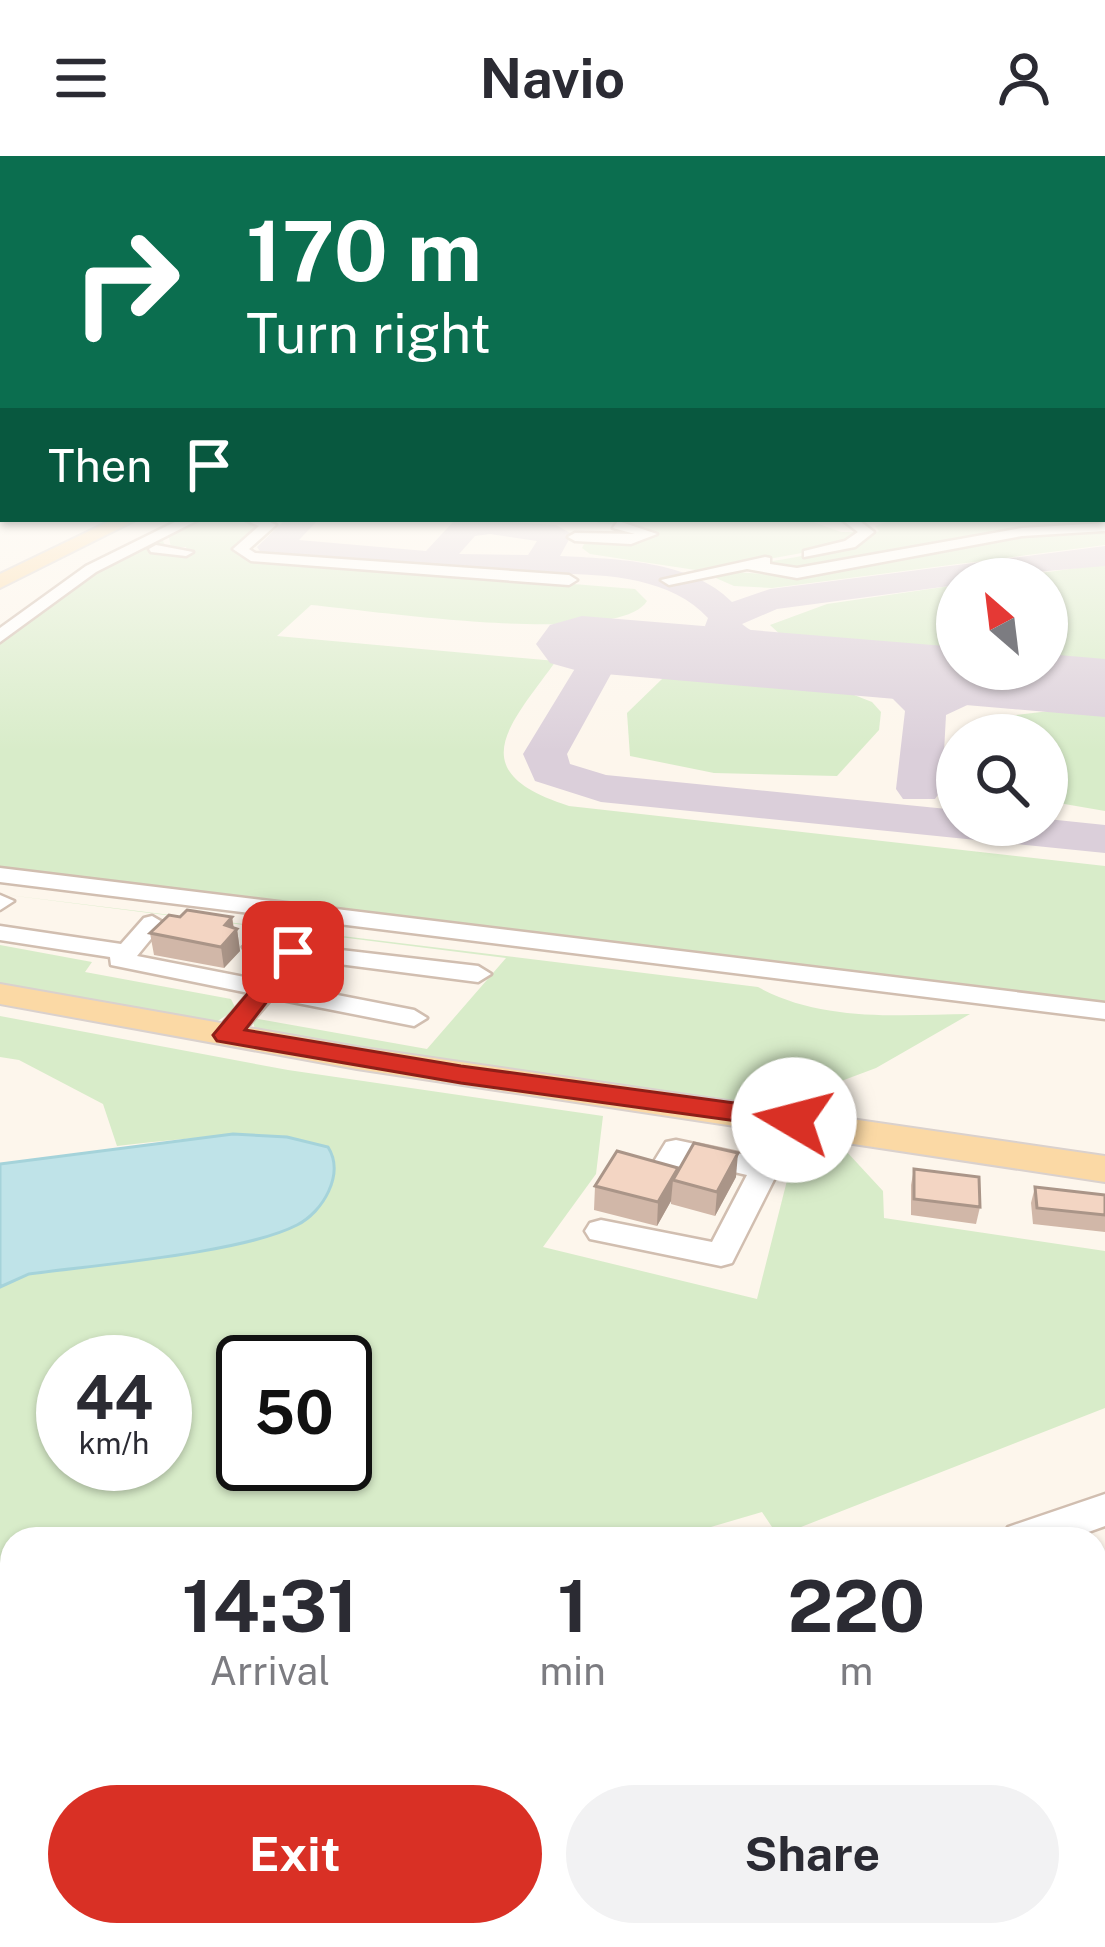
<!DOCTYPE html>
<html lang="en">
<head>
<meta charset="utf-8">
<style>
  :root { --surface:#fff; --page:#f2f2f3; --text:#2b2b33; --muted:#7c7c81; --accent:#d93025 }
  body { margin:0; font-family:"Public Sans",sans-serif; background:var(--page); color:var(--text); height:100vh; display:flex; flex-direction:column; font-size:45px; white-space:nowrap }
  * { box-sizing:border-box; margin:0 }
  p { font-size:39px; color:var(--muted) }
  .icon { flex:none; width:66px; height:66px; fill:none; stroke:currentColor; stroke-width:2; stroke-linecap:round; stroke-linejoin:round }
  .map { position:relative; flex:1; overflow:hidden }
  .drawer { position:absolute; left:0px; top:1371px; width:1107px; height:420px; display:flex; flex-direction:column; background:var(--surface); border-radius:36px 36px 0 0; box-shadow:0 3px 9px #0004 }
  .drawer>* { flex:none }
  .banner { position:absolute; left:0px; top:0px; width:1107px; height:366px; box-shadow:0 3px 9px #0004; background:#0b6e4f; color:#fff; overflow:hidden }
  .needle { width:78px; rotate:332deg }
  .tools { position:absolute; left:936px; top:402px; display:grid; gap:24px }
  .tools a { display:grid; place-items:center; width:132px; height:132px; border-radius:50%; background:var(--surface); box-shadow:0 3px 9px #0004; font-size:60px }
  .speed { position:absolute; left:36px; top:1179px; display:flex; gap:24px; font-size:60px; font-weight:700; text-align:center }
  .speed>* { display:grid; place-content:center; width:156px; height:156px; border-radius:50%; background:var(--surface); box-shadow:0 3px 9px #0004; line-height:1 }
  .speed small { font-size:30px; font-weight:400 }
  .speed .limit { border:6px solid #111; border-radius:18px; background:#fff; color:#111 }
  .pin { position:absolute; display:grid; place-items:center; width:102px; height:102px; color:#fff; margin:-51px; border-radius:24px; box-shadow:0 6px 18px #0006 }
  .me { position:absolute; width:132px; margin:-66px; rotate:278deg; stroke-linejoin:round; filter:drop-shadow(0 0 9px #0008) }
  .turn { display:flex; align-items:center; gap:42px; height:252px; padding:0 48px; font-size:54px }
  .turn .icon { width:156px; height:156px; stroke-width:2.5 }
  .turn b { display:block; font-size:84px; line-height:102px }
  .then { display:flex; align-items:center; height:114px; padding:0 48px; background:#0003; gap:24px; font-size:45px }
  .eta { display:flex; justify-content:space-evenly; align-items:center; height:204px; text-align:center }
  .eta b { font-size:72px; font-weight:700; line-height:84px }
  .action { display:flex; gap:24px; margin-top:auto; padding:24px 48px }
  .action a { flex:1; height:138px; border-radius:72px; background:var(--accent); color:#fff; font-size:48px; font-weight:700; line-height:138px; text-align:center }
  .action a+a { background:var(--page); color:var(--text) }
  header { display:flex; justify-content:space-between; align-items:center; height:156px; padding:0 48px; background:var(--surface); font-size:54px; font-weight:700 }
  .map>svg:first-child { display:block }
</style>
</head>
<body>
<header><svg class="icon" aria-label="menu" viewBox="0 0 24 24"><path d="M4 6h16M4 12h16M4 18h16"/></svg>Navio<svg class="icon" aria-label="person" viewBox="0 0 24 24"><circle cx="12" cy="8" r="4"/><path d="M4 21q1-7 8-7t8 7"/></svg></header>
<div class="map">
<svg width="1105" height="1791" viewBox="0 0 1105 1791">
  <rect width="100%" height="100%" fill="#fdf6ec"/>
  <!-- green -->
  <g fill="#d8ecc9" fill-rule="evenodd">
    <path d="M 1105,344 L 1105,370 L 1054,372 L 814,413 L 773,414 L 766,406 C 805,400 844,393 879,375 L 875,370 L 887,366 L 881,363 L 1104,363 Z"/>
    <path d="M 197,363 L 258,368 L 233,392 L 252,402 L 635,433 L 647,445 C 618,492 368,454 311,449 L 277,480 L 556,505 C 508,571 462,616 569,650 L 1105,710 L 1105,846 L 0,715 L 0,487 L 42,449 L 145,386 L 161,381 L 165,389 L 154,394 L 187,398 L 186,391 L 171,392 L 168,376 Z"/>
    <path d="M 600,363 L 805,363 L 841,376 L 860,376 L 829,392 L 702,415 L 590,398 L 582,392 L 585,386 L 637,386 L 655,379 L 642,371 L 597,367 Z"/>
    <path d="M 1105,373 L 1105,389 L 772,432 L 734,430 L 709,419 C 743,411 769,423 801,418 C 903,402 1002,381 1105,373 Z"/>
    <path d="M 1105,408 L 1105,507 L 1047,503 L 1047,423 L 998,423 Z"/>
    <path d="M 957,429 L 957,495 L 783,481 L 770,469 L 827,448 Z"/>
    <path d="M 684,522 L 849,537 L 872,546 L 881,556 L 879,574 L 837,620 L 714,617 L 630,600 L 627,557 L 662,523 Z"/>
    <path d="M 1058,554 L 1105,558 L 1105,655 L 1047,645 L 1047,579 L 974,579 L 1000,561 Z"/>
    <path d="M 0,738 L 758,831 C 822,866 898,859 970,858 L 876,912 L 772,951 L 256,877 L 252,862 L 427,893 L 506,802 Z"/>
    <path d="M 0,789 L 92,806 L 85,816 L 231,843 L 236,853 L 213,868 L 0,828 Z"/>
    <path d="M 0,860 L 288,914 L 603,960 L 596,1018 L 543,1091 L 757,1143 L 796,989 L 846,995 L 883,1035 L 884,1062 L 1105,1095 L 1105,1252 L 778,1380 L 762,1356 L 670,1383 L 12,1383 L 12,1482 L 0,1485 L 0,1131 L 29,1118 L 247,1083 L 328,991 C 256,973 190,982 117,990 L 103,948 L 19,904 L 0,901 ZM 63,1206 L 165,1206 L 165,1308 L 63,1308 ZM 243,1206 L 345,1206 L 345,1308 L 243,1308 Z"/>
    <path d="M 1105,1691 L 1105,1791 L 932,1791 L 948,1779 L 1095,1779 L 1095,1695 Z"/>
  </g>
  <!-- water -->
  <path fill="#bfe3e8" stroke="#a5d3da" stroke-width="3" d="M 233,978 L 287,981 L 328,991 C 345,1018 323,1056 297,1069 C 243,1097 95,1109 29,1118 L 0,1131 L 0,1008 Z"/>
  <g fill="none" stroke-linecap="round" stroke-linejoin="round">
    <!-- taxiway -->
    <g fill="#dbcfda" fill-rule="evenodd">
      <path d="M 286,363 L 319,363 L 299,384 L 426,395 L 454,365 L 464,363 L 556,369 L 572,378 L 560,400 C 616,403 691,404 732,446 L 770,433 L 1105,390 L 1105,410 L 957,423 L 957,429 L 777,453 L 742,468 C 760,483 792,491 803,506 L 784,518 C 751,509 725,498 705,470 L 708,462 C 655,404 544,421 472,418 C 404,415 327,414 262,398 L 257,391 ZM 490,378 L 537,385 L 528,399 L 459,398 L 475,380 Z"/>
      <path d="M 667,484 L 686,495 L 680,503 L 611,518 L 567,598 L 570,608 L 606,619 L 957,654 L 957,669 L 1047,669 L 1047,663 L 1105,669 L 1105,697 L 601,646 L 535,625 L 523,598 L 582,501 Z"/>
      <path d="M 836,498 L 913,519 L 931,536 C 967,519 1018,509 1057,519 L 1063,527 L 1057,535 L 978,544 L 946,559 L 942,633 L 935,643 L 903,643 L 896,633 L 905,555 L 885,535 L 822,518 L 817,510 Z"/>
    </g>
    <!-- runway -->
    <path fill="#dbcfda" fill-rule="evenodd" d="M 582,460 L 957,491 L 957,513 L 1047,513 L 1047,498 L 1105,503 L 1105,561 L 582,516 L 550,507 L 536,488 L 550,469 Z"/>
    <!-- minor casing -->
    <g stroke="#d1beb0" stroke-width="5">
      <g id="minor">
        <path d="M 0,356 L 3,363 L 7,363 L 0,364 Z"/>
        <path d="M 181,363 L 200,363 L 96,416 L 0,486 L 0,472 L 86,410 Z"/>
        <path d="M 243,363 L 264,363 L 276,369 L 249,393 L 255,397 L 569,419 L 577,424 L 569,429 L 251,405 L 233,393 L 259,370 Z"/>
        <path d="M 841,363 L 857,363 L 874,376 L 855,391 L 804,401 L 804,395 L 845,385 L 858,376 Z"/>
        <path d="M 618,365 L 657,378 L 631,388 L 575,385 L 568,381 L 575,377 L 635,378 L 613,372 Z"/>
        <path d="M 1105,367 L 1105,375 L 1022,380 L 797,422 L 747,413 L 669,429 L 661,424 L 765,401 L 770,402 L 770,408 L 797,412 L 1022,372 Z"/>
        <path d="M 156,389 L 193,396 L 186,400 L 151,396 L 149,393 Z"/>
        <path d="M 0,712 L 1105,847 L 1105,863 L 0,726 Z"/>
        <path d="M 0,739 L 14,745 L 0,754 Z"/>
        <path d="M 152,760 L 164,767 L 137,800 L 414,854 L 427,862 L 414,870 L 272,842 L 235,885 L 226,887 L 213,879 L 249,837 L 111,809 L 110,801 L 0,784 L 0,770 L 121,788 L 144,762 Z"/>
        <path d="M 255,784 L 478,810 L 491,818 L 478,826 L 246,796 L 243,791 Z"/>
        <path d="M 790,955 L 804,964 L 732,1107 L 721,1110 L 590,1083 L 585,1075 L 590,1067 L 601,1064 L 712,1086 L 747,1019 L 684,1004 L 671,1027 L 649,1027 L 645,1020 L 666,986 L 676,984 L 756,1001 L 780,958 Z"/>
        <path d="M 1105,1338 L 1105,1370 L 1069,1383 L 1002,1383 L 1008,1371 Z"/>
        <path d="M 12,1674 L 12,1720 L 0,1725 L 0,1677 Z"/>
        <path d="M 348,1779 L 396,1779 L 399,1791 L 349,1791 Z"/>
      </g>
    </g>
    <!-- major casing -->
    <g stroke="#dad1cd" stroke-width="4">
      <g id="major">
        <path d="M 114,363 L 138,363 L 0,432 L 0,418 Z"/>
        <path d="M 0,828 L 357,891 L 1105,1000 L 1105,1026 L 357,913 L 0,848 Z"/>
      </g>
    </g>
    <!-- minor -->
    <use href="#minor" fill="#fff" fill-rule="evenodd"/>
    <!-- major -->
    <use href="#major" fill="#fbd9a5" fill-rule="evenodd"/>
  </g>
  <!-- wall -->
  <g fill="#d1b7a8">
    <path d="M 180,761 L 232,761 L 234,772 L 237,773 L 240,795 L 224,812 L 154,799 L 150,777 Z"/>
    <path d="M 678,1012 L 736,1021 L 715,1060 L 671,1048 L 671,1045 L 657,1070 L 594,1054 L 595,1030 Z"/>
    <path d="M 914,1013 L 980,1051 L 976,1068 L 911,1059 L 911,1029 Z"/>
    <path d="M 1035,1031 L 1105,1039 L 1105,1076 L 1033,1068 L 1031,1047 Z"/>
  </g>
  <!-- shaded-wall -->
  <g fill="#aa9588">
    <path d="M 232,761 L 234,776 L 237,773 L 240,795 L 224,812 L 221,791 L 225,769 Z"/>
    <path d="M 738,997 L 736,1021 L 715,1060 L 717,1036 Z"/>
    <path d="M 678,1012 L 673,1024 L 671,1045 L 657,1070 L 658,1046 Z"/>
  </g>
  <!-- building -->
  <g fill="#f3d5c3" stroke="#aa9588" stroke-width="3">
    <path d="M 187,754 L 232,761 L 225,769 L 237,773 L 221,791 L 150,777 L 169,759 L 180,761 Z"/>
    <path d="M 694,987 L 738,997 L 717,1036 L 673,1024 Z"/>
    <path d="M 617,995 L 678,1012 L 658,1046 L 595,1030 Z"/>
    <path d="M 914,1013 L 979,1021 L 980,1051 L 914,1043 Z"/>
    <path d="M 1035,1031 L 1105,1039 L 1105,1059 L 1037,1052 Z"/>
  </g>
  <!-- sky -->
  <linearGradient id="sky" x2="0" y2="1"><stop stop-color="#97c7e8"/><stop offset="0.58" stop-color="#fefbf6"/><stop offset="1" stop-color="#fefbf6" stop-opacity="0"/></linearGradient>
  <rect width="1105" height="595" fill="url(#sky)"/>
  <!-- route -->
  <path fill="#d93025" stroke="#8d1f18" stroke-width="3" d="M 293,788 L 305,796 L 245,874 L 461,910 L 794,955 L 809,964 L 794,973 L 461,927 L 217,885 L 213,879 L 249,836 L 250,826 Z"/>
</svg>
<div class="tools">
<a><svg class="needle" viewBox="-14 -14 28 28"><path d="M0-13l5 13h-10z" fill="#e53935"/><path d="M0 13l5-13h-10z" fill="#7c7c81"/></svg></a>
<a><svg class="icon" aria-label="search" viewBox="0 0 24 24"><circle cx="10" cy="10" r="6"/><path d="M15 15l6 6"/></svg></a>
</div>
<div class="speed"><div>44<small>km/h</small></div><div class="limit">50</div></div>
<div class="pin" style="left:293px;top:796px;background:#d93025"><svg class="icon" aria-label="arrive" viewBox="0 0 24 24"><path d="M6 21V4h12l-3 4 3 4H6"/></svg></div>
<svg class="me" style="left:794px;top:964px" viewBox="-20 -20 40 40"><circle r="19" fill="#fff"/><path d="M0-13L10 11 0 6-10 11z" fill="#d93025"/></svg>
<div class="banner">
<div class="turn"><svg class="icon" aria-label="right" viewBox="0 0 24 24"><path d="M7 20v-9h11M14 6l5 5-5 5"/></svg><div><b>170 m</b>Turn right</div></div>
<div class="then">Then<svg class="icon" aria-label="arrive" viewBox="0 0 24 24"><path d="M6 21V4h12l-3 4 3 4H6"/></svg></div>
</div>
<section class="drawer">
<div class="eta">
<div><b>14:31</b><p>Arrival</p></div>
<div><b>1</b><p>min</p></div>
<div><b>220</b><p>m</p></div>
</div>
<div class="action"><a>Exit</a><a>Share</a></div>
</section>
</div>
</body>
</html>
